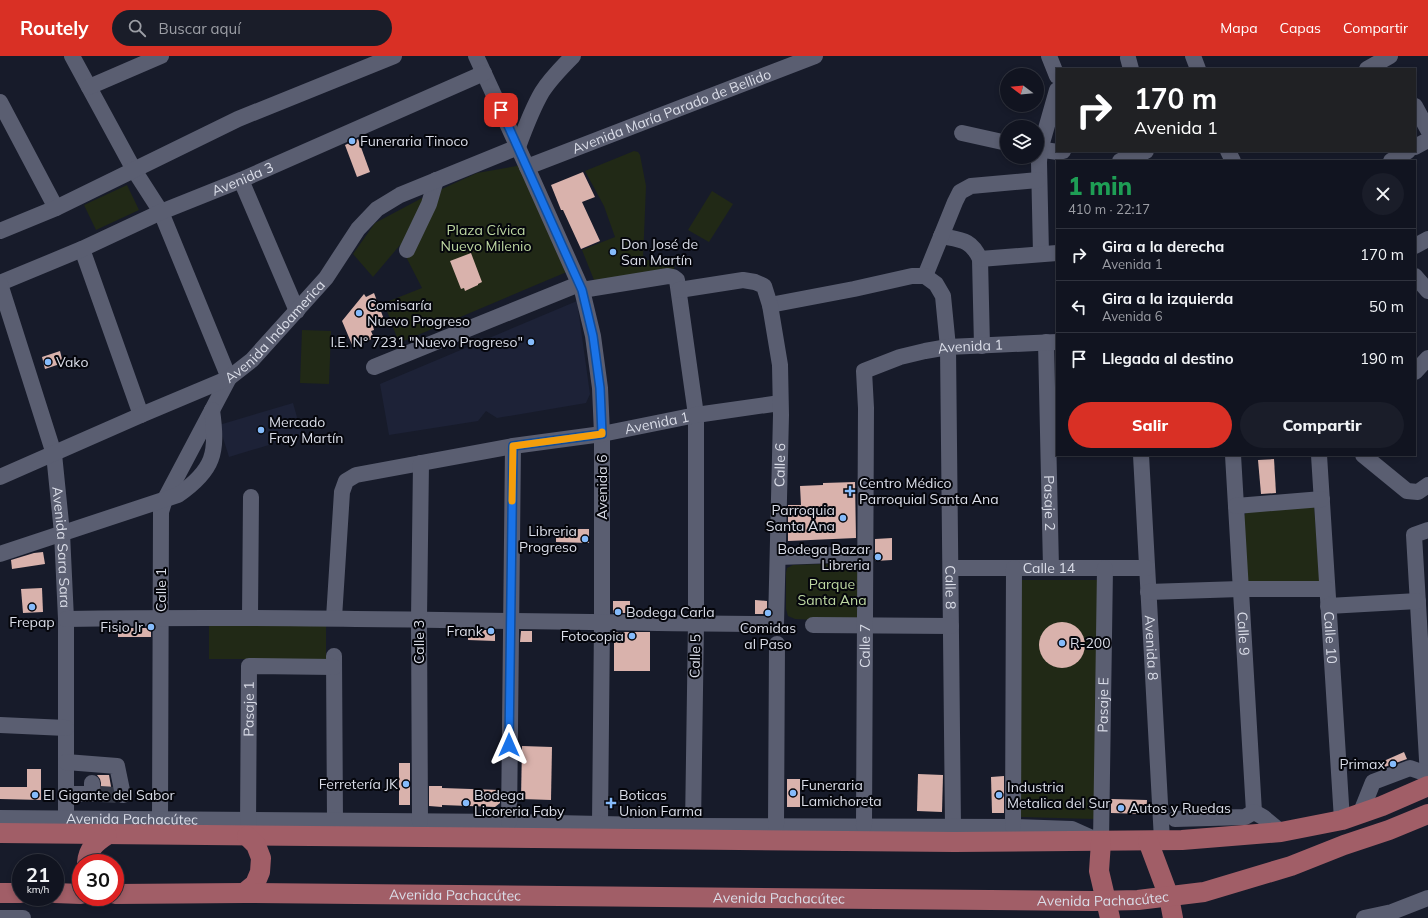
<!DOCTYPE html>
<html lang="es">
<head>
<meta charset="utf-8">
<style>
  :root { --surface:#111420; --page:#1a1d29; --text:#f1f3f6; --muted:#9c9ea5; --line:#30333e; --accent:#d93025 }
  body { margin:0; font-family:Mulish,sans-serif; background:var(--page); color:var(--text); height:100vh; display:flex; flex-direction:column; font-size:15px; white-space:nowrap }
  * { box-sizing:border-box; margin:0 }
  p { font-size:13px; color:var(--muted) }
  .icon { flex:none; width:22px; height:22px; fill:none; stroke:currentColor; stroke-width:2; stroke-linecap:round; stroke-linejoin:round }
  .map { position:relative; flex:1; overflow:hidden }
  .panel { position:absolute; left:1056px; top:104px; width:360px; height:296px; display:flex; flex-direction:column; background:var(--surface); border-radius:0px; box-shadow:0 2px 6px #0003,0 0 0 1px var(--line) }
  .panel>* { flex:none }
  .hud { position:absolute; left:1056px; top:12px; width:360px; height:84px; border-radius:0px; box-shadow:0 2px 6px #0003,0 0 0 1px var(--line); background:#202124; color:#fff; overflow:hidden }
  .needle { width:26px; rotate:286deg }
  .fabs { position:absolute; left:1000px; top:12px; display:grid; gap:8px }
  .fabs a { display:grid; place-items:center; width:44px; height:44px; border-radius:50%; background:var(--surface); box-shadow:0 2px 6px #0003,0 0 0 1px var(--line); font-size:20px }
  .speed { position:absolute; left:12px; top:798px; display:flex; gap:8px; font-size:20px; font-weight:700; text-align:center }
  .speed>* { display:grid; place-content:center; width:52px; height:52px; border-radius:50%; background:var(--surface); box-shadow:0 2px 6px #0003,0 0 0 1px var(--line); line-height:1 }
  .speed small { font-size:10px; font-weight:400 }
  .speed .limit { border:6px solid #d22; background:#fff; color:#111 }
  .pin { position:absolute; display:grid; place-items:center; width:34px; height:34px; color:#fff; margin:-17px; border-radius:8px; box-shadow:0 2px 6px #0006 }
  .me { position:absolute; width:44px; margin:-22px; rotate:0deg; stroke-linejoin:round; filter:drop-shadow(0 0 3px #0008) }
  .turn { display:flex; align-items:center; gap:14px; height:84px; padding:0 12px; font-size:18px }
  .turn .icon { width:52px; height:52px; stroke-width:2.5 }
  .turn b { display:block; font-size:28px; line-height:34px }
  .round { display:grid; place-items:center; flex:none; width:42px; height:42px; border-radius:21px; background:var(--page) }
  .head { display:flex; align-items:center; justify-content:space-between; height:68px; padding:0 12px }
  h1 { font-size:24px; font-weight:800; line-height:30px; color:#1e9e55 }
  .primary-button { display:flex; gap:8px; margin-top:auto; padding:8px 12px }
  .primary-button a { flex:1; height:46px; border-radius:24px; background:var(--accent); color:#fff; font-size:16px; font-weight:800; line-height:46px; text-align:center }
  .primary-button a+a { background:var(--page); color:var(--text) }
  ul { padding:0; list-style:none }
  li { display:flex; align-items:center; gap:12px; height:52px; padding:0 12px; border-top:1px solid var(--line) }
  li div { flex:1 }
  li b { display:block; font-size:15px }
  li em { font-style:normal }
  header { display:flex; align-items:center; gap:24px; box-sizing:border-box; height:56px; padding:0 20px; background:var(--accent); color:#fff }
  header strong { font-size:19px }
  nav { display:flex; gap:22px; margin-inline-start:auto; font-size:14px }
  .search { width:280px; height:36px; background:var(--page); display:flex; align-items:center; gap:10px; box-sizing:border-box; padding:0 14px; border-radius:22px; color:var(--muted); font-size:15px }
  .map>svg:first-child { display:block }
</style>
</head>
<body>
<header>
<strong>Routely</strong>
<div class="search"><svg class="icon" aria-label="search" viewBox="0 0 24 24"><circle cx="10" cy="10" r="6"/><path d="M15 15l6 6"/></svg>Buscar aquí</div>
<nav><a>Mapa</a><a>Capas</a><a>Compartir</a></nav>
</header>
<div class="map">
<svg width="1428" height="862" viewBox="0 0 1428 862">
  <rect width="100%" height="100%" fill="#171b2a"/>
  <!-- built -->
  <g fill="#1d2237">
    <path d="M 577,245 L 590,338 L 586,347 L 497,362 L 486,355 L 478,365 L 389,379 L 380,328 Z"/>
    <path d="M 293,347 L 302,379 L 229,401 L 219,369 Z"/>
  </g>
  <!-- green -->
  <g fill="#212916">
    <path d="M 634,95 L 638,96 L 640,99 L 646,130 L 643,204 L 675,204 L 674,213 L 594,224 L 582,194 L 615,181 L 604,150 L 585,115 Z"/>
    <path d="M 522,109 L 569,215 L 399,287 L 384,247 L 422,232 L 400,189 L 373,221 L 353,198 L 375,167 L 422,142 L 477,117 Z"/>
    <path d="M 127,129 L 139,154 L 96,174 L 84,149 Z"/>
    <path d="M 712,135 L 733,148 L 709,186 L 688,174 Z"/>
    <path d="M 302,274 L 331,275 L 329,328 L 300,327 Z"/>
    <path d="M 1314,449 L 1320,530 L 1248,527 L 1243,463 L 1245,458 L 1249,455 Z"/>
    <path d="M 854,507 L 859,512 L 859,562 L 855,566 L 795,563 L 788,560 L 786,553 L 786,517 L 787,512 L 793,509 Z"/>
    <path d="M 1020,524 L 1098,524 L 1094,763 L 1021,761 Z"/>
    <rect x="209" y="570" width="117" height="33"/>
  </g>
  <!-- building -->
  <g fill="#d9b2ac">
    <path d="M 358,83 L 370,116 L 357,121 L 345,89 Z"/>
    <path d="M 583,116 L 595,141 L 582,146 L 600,185 L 581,193 L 563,154 L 561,154 L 551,129 Z"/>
    <path d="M 471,197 L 482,226 L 478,228 L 478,229 L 465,235 L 464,232 L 461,233 L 450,205 Z"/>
    <path d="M 374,237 L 385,266 L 373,270 L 374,274 L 371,275 L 374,282 L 353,291 L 342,265 L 364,238 L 366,241 Z"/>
    <path d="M 60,295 L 63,307 L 45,313 L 42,301 Z"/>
    <path d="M 1274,403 L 1276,437 L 1261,438 L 1258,404 Z"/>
    <path d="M 855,426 L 856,482 L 788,485 L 788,449 L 801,449 L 800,430 L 823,429 L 823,427 Z"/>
    <path d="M 556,473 L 589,473 L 589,487 L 556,486 Z"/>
    <path d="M 892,482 L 892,504 L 875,505 L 875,483 Z"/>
    <path d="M 43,496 L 45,508 L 12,513 L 11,504 L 34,497 Z"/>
    <path d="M 42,532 L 43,556 L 23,557 L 21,533 Z"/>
    <path d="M 755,544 L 767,545 L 767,558 L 755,558 Z"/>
    <rect x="613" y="545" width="17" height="12"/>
    <circle cx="1062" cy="589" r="23"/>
    <rect x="118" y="572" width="33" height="9"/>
    <path d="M 461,574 L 495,574 L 495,585 L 468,584 L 468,579 L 461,579 Z"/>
    <path d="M 521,575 L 532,575 L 532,586 L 520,586 Z"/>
    <rect x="614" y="576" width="36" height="39"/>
    <path d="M 522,690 L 552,691 L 551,744 L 521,743 Z"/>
    <path d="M 1404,696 L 1407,703 L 1379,713 L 1377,708 Z"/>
    <rect x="399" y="707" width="11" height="42"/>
    <path d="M 27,713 L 41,713 L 41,744 L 0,743 L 0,731 L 27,731 Z"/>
    <path d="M 918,718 L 943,719 L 942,756 L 917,755 Z"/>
    <path d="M 97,719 L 109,719 L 113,742 L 100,742 L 101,727 L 100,723 Z"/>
    <path d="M 1004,720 L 1004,757 L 992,757 L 991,721 Z"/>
    <rect x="787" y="723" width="13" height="28"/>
    <path d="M 429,730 L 442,730 L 442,732 L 500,734 L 500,747 L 495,751 L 442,749 L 442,751 L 429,750 Z"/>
    <path d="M 1111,743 L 1147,744 L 1146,758 L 1111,757 Z"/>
  </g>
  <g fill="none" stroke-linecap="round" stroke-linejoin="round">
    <!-- minor-tunnel -->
    <path stroke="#343846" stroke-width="16" stroke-dasharray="16 8" stroke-linecap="butt" d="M 100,738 L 116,739"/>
    <!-- minor -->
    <g stroke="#5a5e71" stroke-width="16">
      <path d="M 72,0 L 134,114 L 161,156 L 229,322 L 165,443 L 161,456 L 160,763"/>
      <path d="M 476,0 L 527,111 L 582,234 L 593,280 L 600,332 L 602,378 L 602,567 L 600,768"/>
      <path d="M 1049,0 L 1057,20"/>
      <path d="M 1193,0 L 1198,13"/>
      <path d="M 1128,2 L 1131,13"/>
      <path d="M 1367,13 L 1390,0"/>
      <path d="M 89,31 L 161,0"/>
      <path d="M 0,46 L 56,152"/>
      <path d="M 1415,50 L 1428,74"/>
      <path d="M 962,77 L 1007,87"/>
      <path d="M 1415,91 L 1428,84"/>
      <path d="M 1037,93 L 1058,96 L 1063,95"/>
      <path d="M 1228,95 L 1233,105"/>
      <path d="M 1120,105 L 1146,95"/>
      <path d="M 1391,105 L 1408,95"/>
      <path id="s1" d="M 527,111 L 815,0"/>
      <path d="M 241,124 L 297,255"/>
      <path d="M 0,175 L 56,152 L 238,63 L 394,0"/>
      <path d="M 941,180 C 961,184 971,183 980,203 L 982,290"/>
      <path d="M 1415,190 L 1428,183"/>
      <path d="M 82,193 L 141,359"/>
      <path d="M 407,194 L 429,148 L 436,124"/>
      <path d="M 1041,198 L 1039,106 L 1040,94 L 1057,34"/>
      <path d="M 980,203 L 1057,197"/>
      <path d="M 925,220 L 955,146 L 960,136 L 971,130 L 1038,124"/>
      <path d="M 1415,220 L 1428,235"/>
      <path id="s2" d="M 0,227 L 82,193 L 161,156 L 241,124 L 484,17"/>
      <path id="s3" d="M 0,228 L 54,398 L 62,477 L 66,563 L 66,762"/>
      <path d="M 582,234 L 668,220 L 673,221 L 677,224 L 696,359 L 696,567 L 693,770"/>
      <path id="s4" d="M 770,249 L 854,233 L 912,220 L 925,220 L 936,228 L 943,240 L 948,291 L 953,771"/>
      <path id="s5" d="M 1046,286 L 1051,512"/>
      <path d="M 374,311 L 579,228"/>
      <path d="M 1415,316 L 1428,302"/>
      <path id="s6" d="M 1141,399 L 1162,784"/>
      <path id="s7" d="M 1233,399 L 1254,756"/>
      <path id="s8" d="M 1319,399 L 1342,764"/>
      <path d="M 1363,399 L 1407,435 L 1418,436 L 1428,429"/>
      <path id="s9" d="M 0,421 L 141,359 L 229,322 L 252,304 L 326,222 L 358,173 L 377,153 L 400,139 L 518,91 C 525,72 532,53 542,36 C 550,23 562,11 573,0"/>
      <path d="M 1236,450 L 1322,443"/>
      <path d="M 1428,474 L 1414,479 L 1428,721"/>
      <path d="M 0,498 L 178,439 C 214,414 218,397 212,354"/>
      <path d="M 778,501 L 865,498"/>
      <path id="s10" d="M 951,512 L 1147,512"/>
      <path d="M 1148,536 L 1240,533 L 1327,533"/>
      <path d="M 1328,550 L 1418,545"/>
      <path d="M 250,562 L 251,441"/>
      <path id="s11" d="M 334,562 L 342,436 L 346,425 L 356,419 L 513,390 L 602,378 L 696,359 L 780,347"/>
      <path id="s12" d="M 66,563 C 303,559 539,567 776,568 L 781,359 L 780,309 L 770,249 L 764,230 L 755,226 L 743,224 L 679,234"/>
      <path d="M 813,569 L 951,570"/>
      <path d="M 334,600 L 335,765"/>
      <path d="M 0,669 L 66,672"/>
      <path d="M 66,706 L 117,710 L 123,739"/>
      <path d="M 66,738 L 92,738 L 92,727"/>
      <path d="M 1361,756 L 1373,726 L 1410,712 L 1427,718"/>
      <path id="s13" d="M 0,762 L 509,766 L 693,770 L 1013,771 L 1072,773 L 1101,786 L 1105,512"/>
      <path d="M 1175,763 L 1245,761 L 1254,756 L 1263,761 L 1281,776"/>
      <path d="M 420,766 L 419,563 L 421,407"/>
      <path d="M 509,766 L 513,390"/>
      <path d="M 776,770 L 777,588"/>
      <path id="s14" d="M 864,770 L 866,352 L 864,315 L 900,301 L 925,295 L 948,291 L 1057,286"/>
      <path d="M 1013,771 L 1014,512"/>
      <path id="s15" d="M 248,774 L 249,610 L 334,611"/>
      <path d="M 0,862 L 23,862"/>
      <path d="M 1364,862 L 1392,856 L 1428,842"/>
    </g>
    <!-- major -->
    <g stroke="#a15e67" stroke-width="20">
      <path d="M 0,777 L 955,786 L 1182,784 L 1281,776 L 1342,764 L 1382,750 L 1428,730"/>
      <path d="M 1148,785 L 1169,841 L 1173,862"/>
      <path d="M 1101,786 L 1099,815 L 1110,862"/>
      <path d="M 87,807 C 88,793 95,787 107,779"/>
      <path d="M 0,837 L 21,837"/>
      <path d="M 55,837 L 81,838"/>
      <path d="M 244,837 L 255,828 L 260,816 L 261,802 L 256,789 L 247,780"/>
      <path id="s16" d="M 115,838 L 244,837 L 1094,845 L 1138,844 L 1204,836 L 1291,810 L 1344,789 L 1389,774 L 1428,758"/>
    </g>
  </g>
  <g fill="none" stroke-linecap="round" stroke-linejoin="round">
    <!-- route casing -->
    <g stroke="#114b97" stroke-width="10">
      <path id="route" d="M 501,54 L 582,234 L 593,280 L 600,332 L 602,378 L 513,390 L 509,689"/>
    </g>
    <!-- route -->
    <use href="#route" stroke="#1a73e8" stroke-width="7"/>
    <!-- slow -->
    <path stroke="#f59e0b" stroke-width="7" d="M 512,445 L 513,390 L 602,378 L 602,376"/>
  </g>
  <!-- markers -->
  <g fill="#85bbfb" stroke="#05060c" stroke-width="1.5">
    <circle cx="352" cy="85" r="4"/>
    <circle cx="613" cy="196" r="4"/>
    <circle cx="359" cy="257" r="4"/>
    <circle cx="531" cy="286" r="4"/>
    <circle cx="48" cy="306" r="4"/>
    <circle cx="261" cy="374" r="4"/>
    <path d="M848 429h4v4h4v4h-4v4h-4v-4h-4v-4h4z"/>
    <circle cx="843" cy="462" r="4"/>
    <circle cx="585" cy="483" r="4"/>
    <circle cx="878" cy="501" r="4"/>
    <circle cx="32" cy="551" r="4"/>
    <circle cx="618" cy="556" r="4"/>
    <circle cx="768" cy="557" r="4"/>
    <circle cx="151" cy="571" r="4"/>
    <circle cx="491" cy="575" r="4"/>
    <circle cx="632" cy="580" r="4"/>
    <circle cx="1062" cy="587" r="4"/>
    <circle cx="1393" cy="708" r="4"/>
    <circle cx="406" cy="728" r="4"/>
    <circle cx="793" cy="737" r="4"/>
    <circle cx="35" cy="739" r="4"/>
    <circle cx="999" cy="739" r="4"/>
    <circle cx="466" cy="747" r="4"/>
    <path d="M609 741h4v4h4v4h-4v4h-4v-4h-4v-4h4z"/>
    <circle cx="1121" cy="752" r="4"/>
  </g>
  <g text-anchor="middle" stroke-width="4" stroke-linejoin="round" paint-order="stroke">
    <!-- street labels -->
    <g font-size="14" fill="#dadde8" stroke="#05060c">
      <text dy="5" stroke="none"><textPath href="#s1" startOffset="155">Avenida María Parado de Bellido</textPath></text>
      <text dy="5" stroke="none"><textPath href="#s2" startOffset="264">Avenida 3</textPath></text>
      <text dy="5" stroke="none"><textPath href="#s9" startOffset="315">Avenida Indoamerica</textPath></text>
      <text dy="5" stroke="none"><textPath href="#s14" startOffset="565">Avenida 1</textPath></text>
      <text dy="5" stroke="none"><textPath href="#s11" startOffset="455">Avenida 1</textPath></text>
      <text dy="5" stroke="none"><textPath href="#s12" startOffset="869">Calle 6</textPath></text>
      <text transform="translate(602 431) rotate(-90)" y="5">Avenida 6</text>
      <text dy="5" stroke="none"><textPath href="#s5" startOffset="161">Pasaje 2</textPath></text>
      <text dy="5" stroke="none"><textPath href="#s3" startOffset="272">Avenida Sara Sara</textPath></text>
      <text dy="5" stroke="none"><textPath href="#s10" startOffset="98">Calle 14</textPath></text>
      <text dy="5" stroke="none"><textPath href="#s4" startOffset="477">Calle 8</textPath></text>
      <text transform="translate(161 534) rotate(-90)" y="5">Calle 1</text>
      <text dy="5" stroke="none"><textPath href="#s7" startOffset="179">Calle 9</textPath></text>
      <text dy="5" stroke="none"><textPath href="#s8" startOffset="183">Calle 10</textPath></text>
      <text transform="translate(419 586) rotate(-90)" y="5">Calle 3</text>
      <text dy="5" stroke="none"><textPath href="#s14" startOffset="180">Calle 7</textPath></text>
      <text dy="5" stroke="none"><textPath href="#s6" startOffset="193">Avenida 8</textPath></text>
      <text transform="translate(695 600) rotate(-89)" y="5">Calle 5</text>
      <text dy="5" stroke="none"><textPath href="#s13" startOffset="1241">Pasaje E</textPath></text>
      <text dy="5" stroke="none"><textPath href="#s15" startOffset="121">Pasaje 1</textPath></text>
      <text dy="5" stroke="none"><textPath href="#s13" startOffset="132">Avenida Pachacútec</textPath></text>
      <text dy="5" stroke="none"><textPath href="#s16" startOffset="340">Avenida Pachacútec</textPath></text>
      <text dy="5" stroke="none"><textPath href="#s16" startOffset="664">Avenida Pachacútec</textPath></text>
      <text dy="5" stroke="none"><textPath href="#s16" startOffset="988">Avenida Pachacútec</textPath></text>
    </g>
    <!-- poi labels -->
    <g font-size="14" fill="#dadde8" stroke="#05060c" text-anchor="start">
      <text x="360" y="90">Funeraria Tinoco</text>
      <text x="621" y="193">Don José de<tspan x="621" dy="16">San Martín</tspan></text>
      <text x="367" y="254">Comisaría<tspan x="367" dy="16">Nuevo Progreso</tspan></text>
      <text x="523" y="291" text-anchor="end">I.E. N° 7231 "Nuevo Progreso"</text>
      <text x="56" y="311">Vako</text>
      <text x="269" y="371">Mercado<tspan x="269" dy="16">Fray Martín</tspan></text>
      <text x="859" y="432">Centro Médico<tspan x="859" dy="16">Parroquial Santa Ana</tspan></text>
      <text x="835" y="459" text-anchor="end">Parroquia<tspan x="835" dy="16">Santa Ana</tspan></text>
      <text x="577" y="480" text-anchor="end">Libreria<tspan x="577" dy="16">Progreso</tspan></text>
      <text x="870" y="498" text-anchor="end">Bodega Bazar<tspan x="870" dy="16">Libreria</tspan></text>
      <text x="626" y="561">Bodega Carla</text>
      <text x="32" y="571" text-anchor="middle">Frepap</text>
      <text x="143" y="576" text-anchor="end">Fisio Jr</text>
      <text x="768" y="577" text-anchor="middle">Comidas<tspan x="768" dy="16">al Paso</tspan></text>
      <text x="483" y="580" text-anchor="end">Frank</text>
      <text x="624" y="585" text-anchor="end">Fotocopia</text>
      <text x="1070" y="592">R-200</text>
      <text x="1385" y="713" text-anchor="end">Primax</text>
      <text x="398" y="733" text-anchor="end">Ferretería JK</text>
      <text x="801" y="734">Funeraria<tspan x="801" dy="16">Lamichoreta</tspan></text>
      <text x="1007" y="736">Industria<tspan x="1007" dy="16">Metalica del Sur</tspan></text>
      <text x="43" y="744">El Gigante del Sabor</text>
      <text x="474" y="744">Bodega<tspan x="474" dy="16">Licoreria Faby</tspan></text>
      <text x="619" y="744">Boticas<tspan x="619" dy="16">Union Farma</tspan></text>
      <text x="1129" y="757">Autos y Ruedas</text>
    </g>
    <!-- park labels -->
    <g font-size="14" fill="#bed8a2" stroke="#05060c">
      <text x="486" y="179">Plaza Cívica<tspan x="486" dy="16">Nuevo Milenio</tspan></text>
      <text x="832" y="533">Parque<tspan x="832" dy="16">Santa Ana</tspan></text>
    </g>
  </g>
</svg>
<div class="fabs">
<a><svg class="needle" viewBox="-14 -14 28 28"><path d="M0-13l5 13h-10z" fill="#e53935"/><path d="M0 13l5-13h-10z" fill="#9c9ea5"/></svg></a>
<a><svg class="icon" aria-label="layers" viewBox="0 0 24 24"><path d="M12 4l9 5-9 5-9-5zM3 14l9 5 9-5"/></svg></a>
</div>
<div class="speed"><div>21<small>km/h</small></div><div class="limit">30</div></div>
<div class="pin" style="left:501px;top:54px;background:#d93025"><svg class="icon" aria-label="arrive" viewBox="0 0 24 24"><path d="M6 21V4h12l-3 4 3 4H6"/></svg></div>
<svg class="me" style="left:509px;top:689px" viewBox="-20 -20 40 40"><path d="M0-17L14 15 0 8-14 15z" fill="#1a73e8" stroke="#fff" stroke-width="4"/></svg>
<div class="hud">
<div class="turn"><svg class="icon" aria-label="right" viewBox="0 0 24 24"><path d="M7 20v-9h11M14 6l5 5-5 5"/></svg><div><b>170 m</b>Avenida 1</div></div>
</div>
<section class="panel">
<div class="head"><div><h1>1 min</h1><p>410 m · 22:17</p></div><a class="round"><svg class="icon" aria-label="close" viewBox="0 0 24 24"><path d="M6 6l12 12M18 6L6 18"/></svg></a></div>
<ul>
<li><svg class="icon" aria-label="right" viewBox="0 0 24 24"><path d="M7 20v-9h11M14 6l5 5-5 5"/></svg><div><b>Gira a la derecha</b><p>Avenida 1</p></div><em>170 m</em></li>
<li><svg class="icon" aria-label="left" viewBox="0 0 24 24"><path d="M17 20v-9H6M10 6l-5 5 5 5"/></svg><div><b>Gira a la izquierda</b><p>Avenida 6</p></div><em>50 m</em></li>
<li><svg class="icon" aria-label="arrive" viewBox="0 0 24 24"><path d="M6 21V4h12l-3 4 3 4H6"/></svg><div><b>Llegada al destino</b></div><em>190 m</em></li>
</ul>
<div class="primary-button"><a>Salir</a><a>Compartir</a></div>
</section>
</div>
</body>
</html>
